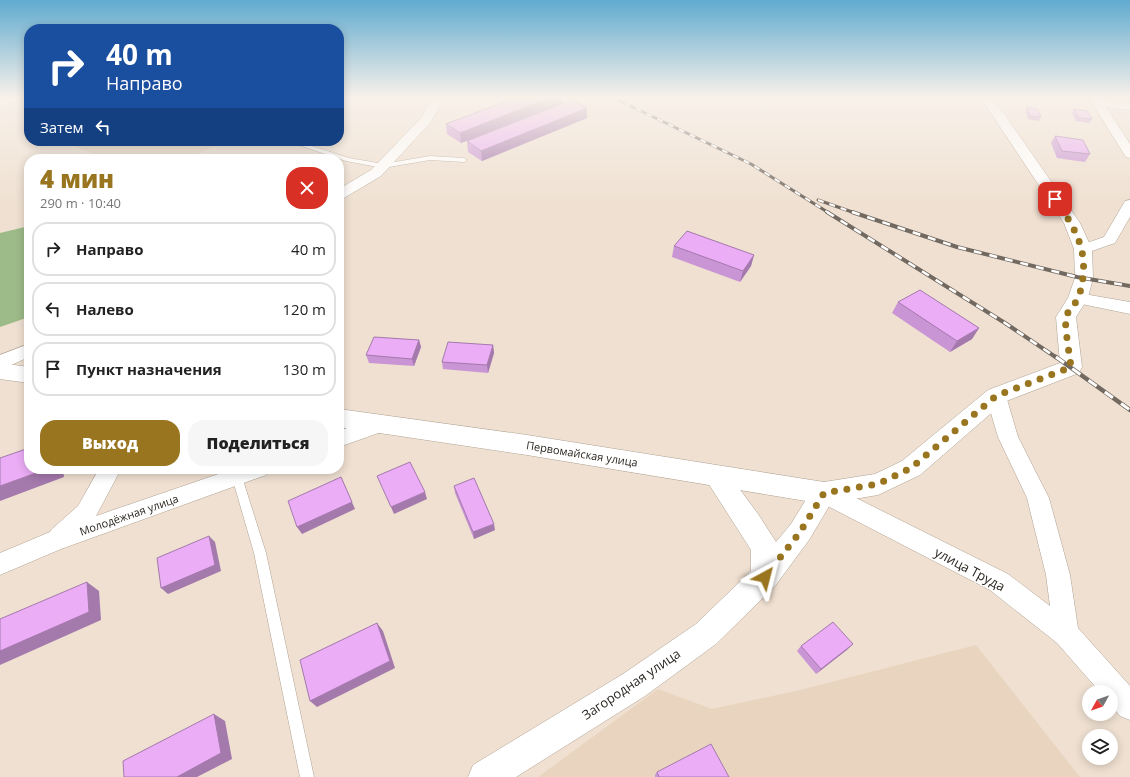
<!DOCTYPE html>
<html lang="ru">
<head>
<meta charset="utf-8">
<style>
  :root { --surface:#fff; --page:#f6f6f6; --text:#222; --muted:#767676; --line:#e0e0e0; --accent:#98751e }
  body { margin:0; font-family:"Open Sans",sans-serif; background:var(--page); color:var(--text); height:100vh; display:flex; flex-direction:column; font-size:15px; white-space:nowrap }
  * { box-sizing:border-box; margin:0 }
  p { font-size:13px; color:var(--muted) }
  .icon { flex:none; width:22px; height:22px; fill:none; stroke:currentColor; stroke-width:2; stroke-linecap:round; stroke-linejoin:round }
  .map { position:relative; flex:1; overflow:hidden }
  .side { position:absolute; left:24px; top:154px; width:320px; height:320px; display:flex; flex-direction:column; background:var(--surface); border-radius:16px; box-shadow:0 2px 10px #0003 }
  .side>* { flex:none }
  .hud { position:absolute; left:24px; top:24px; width:320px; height:122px; border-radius:16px; box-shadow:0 2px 10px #0003; background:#1a4fa0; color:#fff; overflow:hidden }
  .needle { width:26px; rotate:230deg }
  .buttons { position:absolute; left:1082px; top:685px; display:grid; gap:8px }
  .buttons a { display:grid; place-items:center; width:36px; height:36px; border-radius:50%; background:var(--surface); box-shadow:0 2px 10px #0003; font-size:20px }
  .pin { position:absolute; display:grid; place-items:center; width:34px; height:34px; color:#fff; margin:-17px; border-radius:8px; box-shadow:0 2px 6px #0006 }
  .me { position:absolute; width:44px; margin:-22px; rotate:38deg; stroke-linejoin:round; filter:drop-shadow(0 0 3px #0008) }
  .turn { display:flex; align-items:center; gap:14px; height:84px; padding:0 16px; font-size:18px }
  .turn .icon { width:52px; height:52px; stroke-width:2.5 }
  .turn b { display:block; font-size:28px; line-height:34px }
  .then { display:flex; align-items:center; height:38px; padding:0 16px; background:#0003; gap:8px; font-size:15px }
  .round { display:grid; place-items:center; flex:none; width:42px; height:42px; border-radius:16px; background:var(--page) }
  .summary { display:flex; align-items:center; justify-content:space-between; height:68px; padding:0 16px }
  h1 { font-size:24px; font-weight:800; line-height:30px; color:var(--accent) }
  .cta { display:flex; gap:8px; margin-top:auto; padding:8px 16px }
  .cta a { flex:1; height:46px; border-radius:16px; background:var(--accent); color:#fff; font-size:16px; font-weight:800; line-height:46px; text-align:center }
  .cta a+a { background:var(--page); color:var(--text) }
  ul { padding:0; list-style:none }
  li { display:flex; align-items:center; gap:12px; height:54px; margin:0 8px 6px; padding:0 8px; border:2px solid var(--line); border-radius:16px }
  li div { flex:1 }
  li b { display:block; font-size:15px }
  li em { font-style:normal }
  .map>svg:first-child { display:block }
</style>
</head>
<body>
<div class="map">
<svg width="1130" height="777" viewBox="0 0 1130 777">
  <rect width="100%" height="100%" fill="#efe0d1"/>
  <!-- built -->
  <g fill="#e9d5bf">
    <path d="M 62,141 L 221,141 L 190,159 L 106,159 Z"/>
    <path d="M 976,645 L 1080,777 L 538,777 L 658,689 L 712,709 L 800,690 Z"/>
  </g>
  <!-- green -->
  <path fill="#9dbb88" d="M 29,226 L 29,317 L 0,327 L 0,233 Z"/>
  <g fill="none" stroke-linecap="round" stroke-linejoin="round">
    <!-- service casing -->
    <g stroke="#b1a394" stroke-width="1">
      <g id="service">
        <path d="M 287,141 L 296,141 L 349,158 L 383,164 L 430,156 L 464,158 L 467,160 L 464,162 L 430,160 L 383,168 L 346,161 Z"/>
        <path d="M 237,473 L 241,474 L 242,477 L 266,553 L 314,777 L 300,777 L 254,553 L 232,477 L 233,474 Z"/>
      </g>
    </g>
    <!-- minor casing -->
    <g stroke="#b1a394" stroke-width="1">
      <g id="minor">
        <path d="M 5,98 L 21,98 L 19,100 L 0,107 L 0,100 Z"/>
        <path d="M 432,98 L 444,98 L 431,122 L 381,176 L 344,198 L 339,199 L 339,189 L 371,170 L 422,117 Z"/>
        <path d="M 1089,98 L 1101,98 L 1130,104 L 1130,110 L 1106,107 L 1130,144 L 1130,158 L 1126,157 L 1124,154 Z"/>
        <path d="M 1130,200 L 1130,217 L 1115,243 L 1083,254 L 1078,252 L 1075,249 L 1078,246 L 1104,237 L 1125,201 Z"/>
        <path d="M 1078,293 L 1130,302 L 1130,314 L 1072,302 L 1070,298 L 1072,294 Z"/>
        <path d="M 29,344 L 29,357 L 0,370 L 0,355 Z"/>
        <path d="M 996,389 L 1003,391 L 1006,396 L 1018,437 L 1049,498 L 1070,575 L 1078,628 L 1130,686 L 1130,720 L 1120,716 L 1111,705 L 1111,692 L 1100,692 L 1057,643 L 990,590 L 816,500 L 813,493 L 816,486 L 824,484 L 832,486 L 1008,574 L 1050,606 L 1046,575 L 1027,498 L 998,437 L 986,396 L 989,391 Z"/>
        <path d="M 380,416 L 387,418 L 390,424 L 387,430 L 339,447 L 339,431 Z"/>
        <path d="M 99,469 L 121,469 L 96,516 L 233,469 L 270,469 L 266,475 L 61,549 L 0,575 L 0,553 L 50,532 L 52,529 L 78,506 Z"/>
      </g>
    </g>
    <!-- tertiary casing -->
    <g stroke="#b1a394" stroke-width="1">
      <path id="tertiary" d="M 715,465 L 724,468 L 758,514 L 776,542 L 791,524 L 815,485 L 824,482 L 833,485 L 837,493 L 809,540 L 775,586 L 716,644 L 645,696 L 516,777 L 468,777 L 473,765 L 623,674 L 696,624 L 751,571 L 751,550 L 703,475 L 706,468 Z"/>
    </g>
    <!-- primary casing -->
    <g stroke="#b1a394" stroke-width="1">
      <g id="primary">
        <path d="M 981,98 L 993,98 L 1080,223 L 1092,249 L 1093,278 L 1088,298 L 1076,317 L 1082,367 L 1079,373 L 1004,402 L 920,475 L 878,495 L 824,504 L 527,455 L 339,427 L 339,409 L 527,435 L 824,482 L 875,474 L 902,461 L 988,390 L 1060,363 L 1056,317 L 1068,298 L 1075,278 L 1074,249 L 1064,223 Z"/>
        <path d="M 0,363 L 29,367 L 29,383 L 0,379 Z"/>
      </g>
    </g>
    <!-- service -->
    <use href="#service" fill="#fff" fill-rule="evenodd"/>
    <!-- minor -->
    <use href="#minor" fill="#fff" fill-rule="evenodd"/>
    <!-- tertiary -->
    <use href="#tertiary" fill="#fff" fill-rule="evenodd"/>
    <!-- primary -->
    <use href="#primary" fill="#fff" fill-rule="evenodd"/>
    <!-- rail-far2 casing -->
    <g stroke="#726960" stroke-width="3">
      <g id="rail-far2">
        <path d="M 614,98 L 751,164 L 829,213"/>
        <path d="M 818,200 L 855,213"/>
      </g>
    </g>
    <!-- rail-far1 casing -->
    <g stroke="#726960" stroke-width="4">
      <g id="rail-far1">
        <path d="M 827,212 L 1005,323 L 1057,358"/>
        <path d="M 852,212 L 957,247 L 1077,277 L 1130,286"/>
      </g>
    </g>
    <!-- rail casing -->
    <g stroke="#726960" stroke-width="4.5">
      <path id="rail" d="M 1056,357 L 1130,410"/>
    </g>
    <!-- rail-far2 -->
    <use href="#rail-far2" stroke="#fff" stroke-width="2" stroke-dasharray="6" stroke-linecap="butt"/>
    <!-- rail-far1 -->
    <use href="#rail-far1" stroke="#fff" stroke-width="2.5" stroke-dasharray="8" stroke-linecap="butt"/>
    <!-- rail -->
    <use href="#rail" stroke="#fff" stroke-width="3" stroke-dasharray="10" stroke-linecap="butt"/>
  </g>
  <!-- wall -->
  <g fill="#ca95d4">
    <path d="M 563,103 L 461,143 L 447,134 L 446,124 Z"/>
    <path d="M 1027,107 L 1041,117 L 1039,121 L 1028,119 L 1025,111 Z"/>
    <path d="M 1074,109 L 1092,119 L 1089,123 L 1076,121 L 1072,113 Z"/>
    <path d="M 587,118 L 482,161 L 468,152 L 467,141 Z"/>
    <path d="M 1055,136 L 1090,154 L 1085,162 L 1057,158 L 1051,143 Z"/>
    <path d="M 674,246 L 754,255 L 751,266 L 740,282 L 672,257 Z"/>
    <path d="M 898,302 L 979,328 L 972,339 L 950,352 L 892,313 Z"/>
    <path d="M 419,340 L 421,347 L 414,366 L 369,363 L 366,355 Z"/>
    <path d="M 493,345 L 494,353 L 488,373 L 443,369 L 442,362 Z"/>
    <path d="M 454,486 L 495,530 L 474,539 L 455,493 Z"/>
    <path d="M 801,646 L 848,649 L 816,674 L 797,651 Z"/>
    <path d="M 657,772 L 729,777 L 655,777 L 655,775 Z"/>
  </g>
  <!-- shaded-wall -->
  <g fill="#a479ac">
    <path d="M 549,98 L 563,98 L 563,103 L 461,143 L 460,133 Z"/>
    <path d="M 587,108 L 587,118 L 482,161 L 481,151 Z"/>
    <path d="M 754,255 L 751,266 L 740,282 L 743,271 Z"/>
    <path d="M 979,328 L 972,339 L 950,352 L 957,341 Z"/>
    <path d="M 419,340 L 421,347 L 414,366 L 412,359 Z"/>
    <path d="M 493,345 L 494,353 L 488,373 L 487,365 Z"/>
    <path d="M 47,469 L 63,469 L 64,477 L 0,501 L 0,486 Z"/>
    <path d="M 341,477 L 355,509 L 302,534 L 297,527 Z"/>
    <path d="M 425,492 L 427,499 L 394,514 L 391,507 Z"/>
    <path d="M 494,524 L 495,530 L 474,539 L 473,532 Z"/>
    <path d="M 209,536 L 215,542 L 221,571 L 168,594 L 161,588 Z"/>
    <path d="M 87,582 L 99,591 L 101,620 L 0,665 L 0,651 Z"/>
    <path d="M 377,623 L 383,631 L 395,668 L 317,707 L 310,701 Z"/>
    <path d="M 853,644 L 848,649 L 816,674 L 821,669 Z"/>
    <path d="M 214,714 L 225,721 L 232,759 L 197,777 L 177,777 Z"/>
  </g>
  <!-- building -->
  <g fill="#ebadf6" stroke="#a479ac">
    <path d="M 515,98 L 549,98 L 460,133 L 446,124 Z"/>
    <path d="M 572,100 L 587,108 L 481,151 L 467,141 Z"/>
    <path d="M 1027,107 L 1037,109 L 1041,117 L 1030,116 Z"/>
    <path d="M 1074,109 L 1087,111 L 1092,119 L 1079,118 Z"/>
    <path d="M 1055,136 L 1083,140 L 1090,154 L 1062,151 Z"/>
    <path d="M 687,231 L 754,255 L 743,271 L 674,246 Z"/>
    <path d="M 920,290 L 979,328 L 957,341 L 898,302 Z"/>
    <path d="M 374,337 L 419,340 L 412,359 L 366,355 Z"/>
    <path d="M 448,342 L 493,345 L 487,365 L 442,362 Z"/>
    <path d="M 29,448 L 29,469 L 47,469 L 0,486 L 0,458 Z"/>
    <path d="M 410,462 L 425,492 L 391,507 L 377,476 Z"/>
    <path d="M 341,477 L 352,502 L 297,527 L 288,501 Z"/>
    <path d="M 474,478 L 494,524 L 473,532 L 454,486 Z"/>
    <path d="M 209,536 L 215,565 L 161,588 L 157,558 Z"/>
    <path d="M 87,582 L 89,612 L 0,651 L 0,619 Z"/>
    <path d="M 833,622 L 853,644 L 821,669 L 801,646 Z"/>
    <path d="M 377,623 L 390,661 L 310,701 L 300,660 Z"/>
    <path d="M 214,714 L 221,753 L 177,777 L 124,777 L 123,761 Z"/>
    <path d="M 711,744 L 729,777 L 659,777 L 657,772 Z"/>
  </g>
  <!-- sky -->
  <linearGradient id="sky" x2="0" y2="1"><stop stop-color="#60abd0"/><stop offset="0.47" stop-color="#f8f1ea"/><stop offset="1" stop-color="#f8f1ea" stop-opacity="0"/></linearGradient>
  <rect width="1130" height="207" fill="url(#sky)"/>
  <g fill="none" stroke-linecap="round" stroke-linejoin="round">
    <!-- route -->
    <path stroke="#98751e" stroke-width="7" stroke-dasharray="0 12.6" d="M 765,577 L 800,532 L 824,493 L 878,484 L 911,468 L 996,396 L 1071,367 C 1070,358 1064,324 1066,317 C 1068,310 1076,304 1079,296 C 1091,255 1078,232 1055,199"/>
  </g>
  <g text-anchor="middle" stroke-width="3" stroke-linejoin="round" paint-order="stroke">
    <!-- street labels -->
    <g font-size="11" fill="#2b2620" stroke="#fff">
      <text transform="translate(582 454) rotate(9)" y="4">Первомайская улица</text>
      <text transform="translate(129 515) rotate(-19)" y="4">Молодёжная улица</text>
    </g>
    <!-- near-street labels -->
    <g font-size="13" fill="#2b2620" stroke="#fff">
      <text transform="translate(970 569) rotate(28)" y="5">улица Труда</text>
      <text transform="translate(631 684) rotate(-34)" y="5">Загородная улица</text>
    </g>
  </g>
</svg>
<div class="buttons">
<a><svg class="needle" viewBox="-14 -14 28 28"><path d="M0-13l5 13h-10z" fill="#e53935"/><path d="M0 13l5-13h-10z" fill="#767676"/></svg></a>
<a><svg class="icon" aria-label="layers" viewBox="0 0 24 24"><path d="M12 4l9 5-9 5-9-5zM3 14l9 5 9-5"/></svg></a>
</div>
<div class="pin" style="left:1055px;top:199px;background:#d93025"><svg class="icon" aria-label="arrive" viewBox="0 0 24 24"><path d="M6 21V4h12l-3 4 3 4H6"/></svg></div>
<svg class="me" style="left:765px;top:577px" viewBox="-20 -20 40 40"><path d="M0-17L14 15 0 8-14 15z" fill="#98751e" stroke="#fff" stroke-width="4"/></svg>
<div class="hud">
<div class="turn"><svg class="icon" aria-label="right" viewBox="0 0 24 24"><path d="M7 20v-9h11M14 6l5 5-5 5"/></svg><div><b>40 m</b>Направо</div></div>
<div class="then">Затем<svg class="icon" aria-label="left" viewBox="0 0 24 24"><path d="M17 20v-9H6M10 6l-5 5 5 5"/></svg></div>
</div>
<section class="side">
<div class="summary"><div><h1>4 мин</h1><p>290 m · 10:40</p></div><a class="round" style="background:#d93025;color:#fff"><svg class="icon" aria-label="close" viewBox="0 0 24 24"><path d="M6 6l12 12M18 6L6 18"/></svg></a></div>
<ul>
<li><svg class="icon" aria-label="right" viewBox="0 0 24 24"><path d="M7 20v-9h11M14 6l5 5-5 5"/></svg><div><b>Направо</b></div><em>40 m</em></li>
<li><svg class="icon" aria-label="left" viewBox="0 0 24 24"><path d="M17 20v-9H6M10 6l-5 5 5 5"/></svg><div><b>Налево</b></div><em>120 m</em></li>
<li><svg class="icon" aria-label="arrive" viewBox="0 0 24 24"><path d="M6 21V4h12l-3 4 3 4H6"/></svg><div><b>Пункт назначения</b></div><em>130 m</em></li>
</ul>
<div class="cta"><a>Выход</a><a>Поделиться</a></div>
</section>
</div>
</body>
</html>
